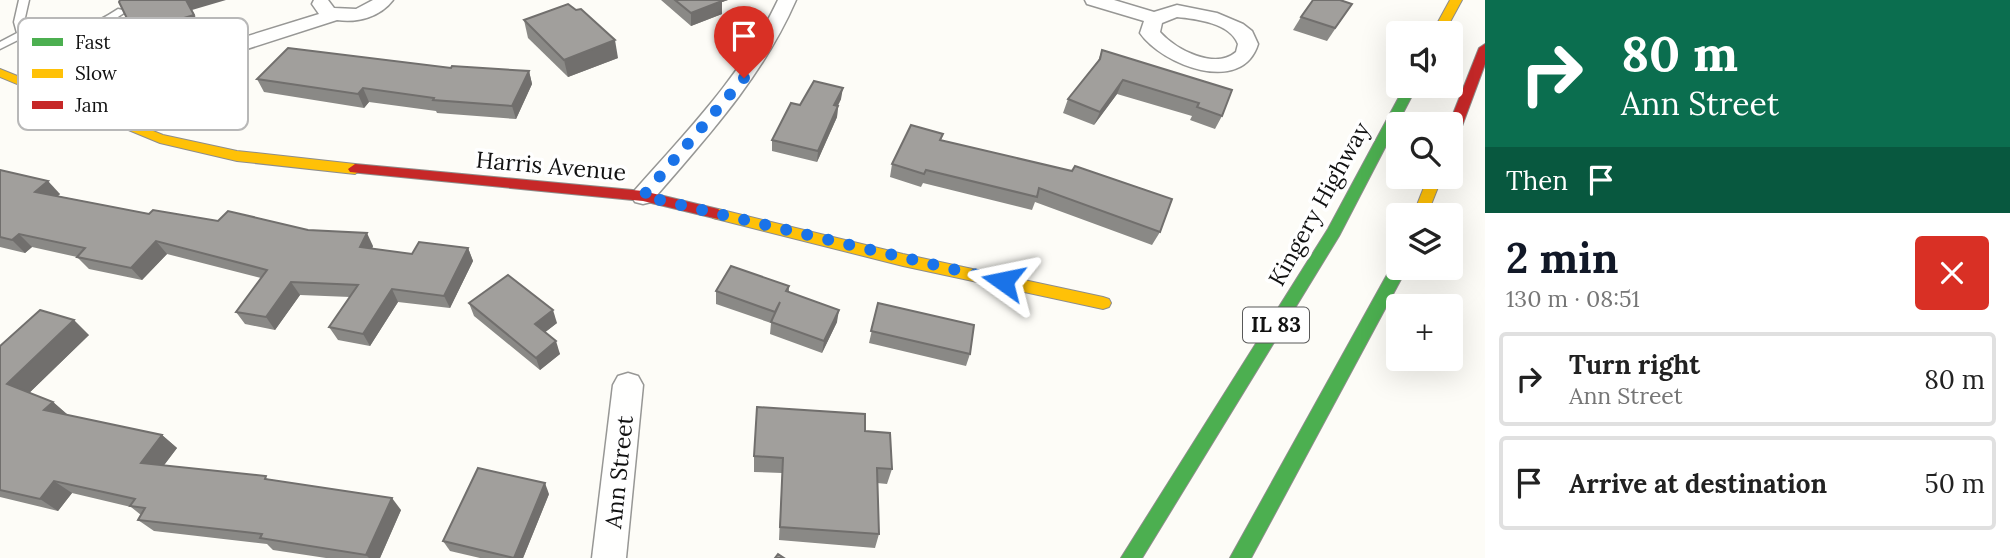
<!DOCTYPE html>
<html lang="en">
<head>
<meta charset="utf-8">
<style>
  :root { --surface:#fff; --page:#f6f6f6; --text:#222; --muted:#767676; --line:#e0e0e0; --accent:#111827 }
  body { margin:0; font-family:Lora,serif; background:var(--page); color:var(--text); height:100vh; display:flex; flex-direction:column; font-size:26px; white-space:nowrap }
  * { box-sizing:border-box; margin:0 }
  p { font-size:23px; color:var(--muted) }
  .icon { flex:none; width:38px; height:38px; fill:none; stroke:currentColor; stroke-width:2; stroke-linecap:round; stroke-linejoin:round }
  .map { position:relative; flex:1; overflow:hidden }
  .side { display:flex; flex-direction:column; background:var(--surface); width:525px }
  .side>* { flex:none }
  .hud { background:#0b6e4f; color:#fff; overflow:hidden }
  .tools { position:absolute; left:1386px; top:21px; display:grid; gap:14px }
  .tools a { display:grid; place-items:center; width:77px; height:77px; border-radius:7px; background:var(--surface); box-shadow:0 7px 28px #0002; font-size:35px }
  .pin { position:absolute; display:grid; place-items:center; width:60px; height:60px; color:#fff; margin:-72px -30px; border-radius:50% 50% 50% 0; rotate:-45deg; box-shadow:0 0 7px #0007 }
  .pin .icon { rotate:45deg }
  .me { position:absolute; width:77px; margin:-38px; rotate:282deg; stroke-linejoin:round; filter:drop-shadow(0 0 5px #0008) }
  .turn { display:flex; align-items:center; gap:24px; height:147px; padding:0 21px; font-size:32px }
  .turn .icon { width:91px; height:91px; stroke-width:2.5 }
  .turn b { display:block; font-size:49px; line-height:60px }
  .then { display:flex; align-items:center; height:66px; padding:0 21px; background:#0003; gap:14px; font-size:26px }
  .round { display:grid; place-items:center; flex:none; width:74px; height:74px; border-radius:7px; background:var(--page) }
  .overview { display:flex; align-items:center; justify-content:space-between; height:119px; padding:0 21px }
  h1 { font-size:42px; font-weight:700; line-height:52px; color:var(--accent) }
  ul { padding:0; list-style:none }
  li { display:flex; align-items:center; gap:21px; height:94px; margin:0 14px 10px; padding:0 7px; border:4px solid var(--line); border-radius:7px }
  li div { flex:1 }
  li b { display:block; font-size:26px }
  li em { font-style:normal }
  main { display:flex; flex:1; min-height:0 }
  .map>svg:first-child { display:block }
</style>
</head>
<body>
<main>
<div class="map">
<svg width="1485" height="558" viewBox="0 0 1485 558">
  <rect width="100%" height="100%" fill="#fdfcf7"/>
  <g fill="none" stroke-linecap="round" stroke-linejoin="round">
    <!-- lane casing -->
    <g stroke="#979795" stroke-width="3">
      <path id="lane" d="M 19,0 L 29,0 L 24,22 L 28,32 C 60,40 92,26 118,9 L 127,11 L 104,26 L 78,36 L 48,41 L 24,37 L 0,49 L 0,42 L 17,33 L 14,22 Z"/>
    </g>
    <!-- street casing -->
    <g stroke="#979795" stroke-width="3">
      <g id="street">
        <path d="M 314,0 L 328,0 L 334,8 L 356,9 L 373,0 L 393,0 C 380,17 358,23 337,20 L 70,106 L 54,106 L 51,101 L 54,96 L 319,14 L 312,4 Z"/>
        <path d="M 778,0 L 796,0 C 762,78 706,138 651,202 L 643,204 L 635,202 L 631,196 L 635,190 C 688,130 743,74 778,0 Z"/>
        <path d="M 1085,0 L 1114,0 L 1154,12 L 1177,5 L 1217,13 L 1243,24 L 1252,31 L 1258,44 C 1242,96 1162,65 1140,33 L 1144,21 L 1087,4 ZM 1177,17 C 1197,19 1230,23 1238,44 L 1236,52 C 1215,70 1176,50 1160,32 L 1162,23 Z"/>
        <path d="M 628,373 L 638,376 L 643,385 L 626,558 L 592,558 L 613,385 L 618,376 Z"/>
      </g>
    </g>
    <!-- fast casing -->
    <g stroke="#8e8d8b" stroke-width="2">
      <g id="fast">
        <path d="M 1405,86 L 1417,86 L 1339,236 L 1142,558 L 1121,558 L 1328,229 Z"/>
        <path d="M 1398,262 L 1398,268 L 1407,268 L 1251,558 L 1230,558 L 1393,264 Z"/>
      </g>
    </g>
    <!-- slow casing -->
    <g stroke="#8e8d8b" stroke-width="2">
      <g id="slow">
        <path d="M 1450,0 L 1462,0 L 1444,33 L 1432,33 Z"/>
        <path d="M 0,69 L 163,135 L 237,151 L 355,164 L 362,169 L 355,174 L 237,161 L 160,143 L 0,77 Z"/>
        <path d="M 1428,177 L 1442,177 L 1427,215 L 1413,215 Z"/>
        <path d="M 718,209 L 903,254 L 1103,297 L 1109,299 L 1111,303 L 1109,307 L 1103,309 L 903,266 L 713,218 L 711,214 L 713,210 Z"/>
      </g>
    </g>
    <!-- jam casing -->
    <g stroke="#8e8d8b" stroke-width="2">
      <g id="jam">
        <path d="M 1485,44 L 1485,64 L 1458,137 L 1451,141 L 1449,124 L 1479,48 Z"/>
        <path d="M 355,164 L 643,191 L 718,209 L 725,214 L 718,219 L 643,201 L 350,172 L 348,169 Z"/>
      </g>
    </g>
    <!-- lane -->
    <use href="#lane" fill="#fffffe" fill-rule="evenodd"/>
    <!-- street -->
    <use href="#street" fill="#fffffe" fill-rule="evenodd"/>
    <!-- fast -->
    <use href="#fast" fill="#4caf50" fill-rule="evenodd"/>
    <!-- slow -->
    <use href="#slow" fill="#ffc107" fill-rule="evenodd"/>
    <!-- jam -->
    <use href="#jam" fill="#c62828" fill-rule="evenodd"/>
  </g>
  <!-- wall -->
  <g fill="#8a8986">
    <path d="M 661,0 L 728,0 L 722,2 L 722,14 L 691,26 Z"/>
    <path d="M 1352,4 L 1327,41 L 1293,30 L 1301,17 Z"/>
    <path d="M 524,20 L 618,58 L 568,77 L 528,38 Z"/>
    <path d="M 1102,50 L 1222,116 L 1215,129 L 1190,120 L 1192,116 L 1117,94 L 1094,125 L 1063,113 L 1068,99 L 1098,61 Z"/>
    <path d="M 451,68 L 529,71 L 532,84 L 516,119 L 437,113 L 436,111 L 369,102 L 364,108 L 264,92 L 257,79 Z"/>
    <path d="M 841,99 L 838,106 L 837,117 L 817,162 L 772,151 L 772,140 L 800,105 Z"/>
    <path d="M 943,134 L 941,140 L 1160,232 L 1152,245 L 1035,202 L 1032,210 L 923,183 L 921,187 L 890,177 L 892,164 Z"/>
    <path d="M 0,170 L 60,194 L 58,196 L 149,214 L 218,221 L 373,246 L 372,249 L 412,254 L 468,248 L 473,261 L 450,308 L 398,302 L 370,346 L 338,340 L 329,327 L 350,297 L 300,295 L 275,330 L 245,324 L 236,312 L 261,278 L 167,254 L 142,280 L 89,269 L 77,257 L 32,247 L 25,253 L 0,247 Z"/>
    <path d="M 789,286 L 789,292 L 837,322 L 822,353 L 770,334 L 771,323 L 716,304 L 716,291 Z"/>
    <path d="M 469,303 L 557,323 L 545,332 L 560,354 L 540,370 L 474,316 Z"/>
    <path d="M 878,303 L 970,354 L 966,366 L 869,343 Z"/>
    <path d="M 89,335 L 29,393 L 53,402 L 68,415 L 162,435 L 177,448 L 163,466 L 269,479 L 401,510 L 380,558 L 326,558 L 273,550 L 267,544 L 154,531 L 138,520 L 141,515 L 131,507 L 72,493 L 58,511 L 0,497 L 0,346 Z"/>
    <path d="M 865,431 L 892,469 L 887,484 L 877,483 L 879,534 L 875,548 L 779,540 L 782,473 L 754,472 L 754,456 Z"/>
    <path d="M 549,494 L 523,558 L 480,558 L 450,551 L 443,541 Z"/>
  </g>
  <!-- shaded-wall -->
  <g fill="#716f6d">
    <path d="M 186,0 L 226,0 L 192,10 L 201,28 L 142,46 L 134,33 Z"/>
    <path d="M 712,0 L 728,0 L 722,2 L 722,14 L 691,26 L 691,13 Z"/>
    <path d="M 615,40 L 618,58 L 568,77 L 564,60 Z"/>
    <path d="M 529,71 L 532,84 L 516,119 L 512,106 Z"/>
    <path d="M 1123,80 L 1117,94 L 1094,125 L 1100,112 Z"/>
    <path d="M 363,88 L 369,102 L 364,108 L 358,94 Z"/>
    <path d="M 843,88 L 841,99 L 832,116 L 834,105 Z"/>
    <path d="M 838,106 L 837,117 L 817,162 L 818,151 Z"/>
    <path d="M 48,181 L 60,194 L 47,205 L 35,192 Z"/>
    <path d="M 367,233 L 373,246 L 367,260 L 360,247 Z"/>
    <path d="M 19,234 L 32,247 L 25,253 L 12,240 Z"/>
    <path d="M 156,241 L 167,254 L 142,280 L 131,268 Z"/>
    <path d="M 468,248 L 473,261 L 450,308 L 444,296 Z"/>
    <path d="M 291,282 L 300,295 L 275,330 L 266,317 Z"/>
    <path d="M 392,289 L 398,302 L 370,346 L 363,334 Z"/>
    <path d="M 553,310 L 557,323 L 539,337 L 535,324 Z"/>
    <path d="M 839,310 L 837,322 L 822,353 L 824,341 Z"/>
    <path d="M 74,320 L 89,335 L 24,398 L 7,384 Z"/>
    <path d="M 556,341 L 560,354 L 540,370 L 536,358 Z"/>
    <path d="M 53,402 L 69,416 L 44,410 Z"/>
    <path d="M 162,435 L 177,448 L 156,476 L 141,463 Z"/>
    <path d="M 54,481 L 72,493 L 58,511 L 40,499 Z"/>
    <path d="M 545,483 L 549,494 L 523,558 L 514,558 Z"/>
    <path d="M 392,498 L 401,510 L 380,558 L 369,558 L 366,555 Z"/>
  </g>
  <!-- building -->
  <g fill="#a19f9c" stroke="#716f6d" stroke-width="2">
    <path d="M 120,0 L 186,0 L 194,15 L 134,33 L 119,2 Z"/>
    <path d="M 675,0 L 720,0 L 722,1 L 691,13 Z"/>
    <path d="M 1313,0 L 1340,0 L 1352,4 L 1335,28 L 1301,17 Z"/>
    <path d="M 568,4 L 576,10 L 581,9 L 615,40 L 564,60 L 524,20 Z"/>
    <path d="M 288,48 L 451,68 L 452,66 L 529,71 L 512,106 L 433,100 L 434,98 L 363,88 L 358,94 L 257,79 Z"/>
    <path d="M 1102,50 L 1232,90 L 1222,116 L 1197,107 L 1199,103 L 1123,80 L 1100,112 L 1068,99 L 1100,59 Z"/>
    <path d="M 814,81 L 843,88 L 834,105 L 838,106 L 818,151 L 772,140 L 791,103 L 800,105 Z"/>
    <path d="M 911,125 L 943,134 L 940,140 L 1072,171 L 1075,166 L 1172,199 L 1160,232 L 1039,188 L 1037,197 L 926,170 L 924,174 L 892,164 Z"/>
    <path d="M 0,170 L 48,181 L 35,192 L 149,214 L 153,210 L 218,221 L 228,211 L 308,230 L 367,233 L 360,247 L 412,254 L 419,242 L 468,248 L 444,296 L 392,289 L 363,334 L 329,327 L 358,285 L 291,282 L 266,317 L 236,312 L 267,270 L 156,241 L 131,268 L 77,257 L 85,248 L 19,234 L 12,240 L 0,237 Z"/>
    <path d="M 731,266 L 789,286 L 786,291 L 839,310 L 824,341 L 771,322 L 780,302 L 775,312 L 716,291 Z"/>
    <path d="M 508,275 L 553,310 L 535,324 L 556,341 L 536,358 L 469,303 Z"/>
    <path d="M 878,303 L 974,325 L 970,354 L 871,331 Z"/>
    <path d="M 40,310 L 74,320 L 7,384 L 53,402 L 44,410 L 162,435 L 141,463 L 266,476 L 265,479 L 392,498 L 366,555 L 260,538 L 262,534 L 138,520 L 145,508 L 130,506 L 135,499 L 54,481 L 40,499 L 0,490 L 0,346 Z"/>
    <path d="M 757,407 L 865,414 L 865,431 L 890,433 L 892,469 L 877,468 L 879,534 L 780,527 L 783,458 L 754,456 Z"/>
    <path d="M 478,468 L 545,483 L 514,558 L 443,541 Z"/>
    <path d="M 778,554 L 784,558 L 775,558 Z"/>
  </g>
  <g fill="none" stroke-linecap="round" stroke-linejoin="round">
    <!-- route -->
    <path stroke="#1a73e8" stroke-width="12" stroke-dasharray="0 21.6" d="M 744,78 L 643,196 L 1003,281"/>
  </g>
  <g text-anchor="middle" stroke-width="7" stroke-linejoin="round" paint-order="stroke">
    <!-- shield labels -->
    <rect fill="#fff" stroke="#585858" stroke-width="2" x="1243" y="307.5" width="66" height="35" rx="5"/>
    <g font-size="21" font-weight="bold" fill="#111">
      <text x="1276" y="332">IL 83</text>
    </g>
    <!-- street labels -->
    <g font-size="23" fill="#111" stroke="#fff">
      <text transform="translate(551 166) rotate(5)" y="8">Harris Avenue</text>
      <text transform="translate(1319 204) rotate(-61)" y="8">Kingery Highway</text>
      <text transform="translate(619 472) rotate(-84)" y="8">Ann Street</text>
    </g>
  </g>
  <!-- legend -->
  <rect x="18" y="18" width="230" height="112" rx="10" fill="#fff" stroke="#b8b8b8" stroke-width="2"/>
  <rect x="32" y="38" width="31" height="8" fill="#4caf50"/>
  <rect x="32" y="69" width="31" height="9" fill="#ffc107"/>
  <rect x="32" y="101" width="31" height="8" fill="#c62828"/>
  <g font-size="19" fill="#111">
    <text x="75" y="49">Fast</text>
    <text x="75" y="80">Slow</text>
    <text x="75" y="112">Jam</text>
  </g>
</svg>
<div class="tools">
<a><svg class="icon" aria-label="sound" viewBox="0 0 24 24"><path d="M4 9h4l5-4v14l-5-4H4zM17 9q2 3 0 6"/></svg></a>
<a><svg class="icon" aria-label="search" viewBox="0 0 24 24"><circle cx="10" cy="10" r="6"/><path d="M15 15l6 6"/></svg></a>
<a><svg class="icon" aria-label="layers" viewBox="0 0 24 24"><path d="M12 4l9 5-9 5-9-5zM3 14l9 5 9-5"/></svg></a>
<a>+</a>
</div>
<div class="pin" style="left:744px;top:78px;background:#d93025"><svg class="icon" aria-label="arrive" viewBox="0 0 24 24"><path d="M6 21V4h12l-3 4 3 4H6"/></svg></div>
<svg class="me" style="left:1003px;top:281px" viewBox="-20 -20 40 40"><path d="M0-17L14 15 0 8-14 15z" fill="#1a73e8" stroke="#fff" stroke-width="4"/></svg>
</div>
<section class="side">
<div class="hud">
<div class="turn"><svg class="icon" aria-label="right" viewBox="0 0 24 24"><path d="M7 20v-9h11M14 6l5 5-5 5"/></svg><div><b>80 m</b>Ann Street</div></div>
<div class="then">Then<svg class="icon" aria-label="arrive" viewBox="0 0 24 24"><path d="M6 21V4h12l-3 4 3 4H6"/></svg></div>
</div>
<div class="overview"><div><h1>2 min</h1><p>130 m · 08:51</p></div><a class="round" style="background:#d93025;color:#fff"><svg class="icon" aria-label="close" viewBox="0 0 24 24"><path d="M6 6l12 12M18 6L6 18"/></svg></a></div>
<ul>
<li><svg class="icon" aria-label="right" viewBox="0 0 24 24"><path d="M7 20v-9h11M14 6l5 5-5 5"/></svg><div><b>Turn right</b><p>Ann Street</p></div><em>80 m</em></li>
<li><svg class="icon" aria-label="arrive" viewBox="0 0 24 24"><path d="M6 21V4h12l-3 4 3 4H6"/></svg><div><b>Arrive at destination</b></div><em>50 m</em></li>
</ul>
</section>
</main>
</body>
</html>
